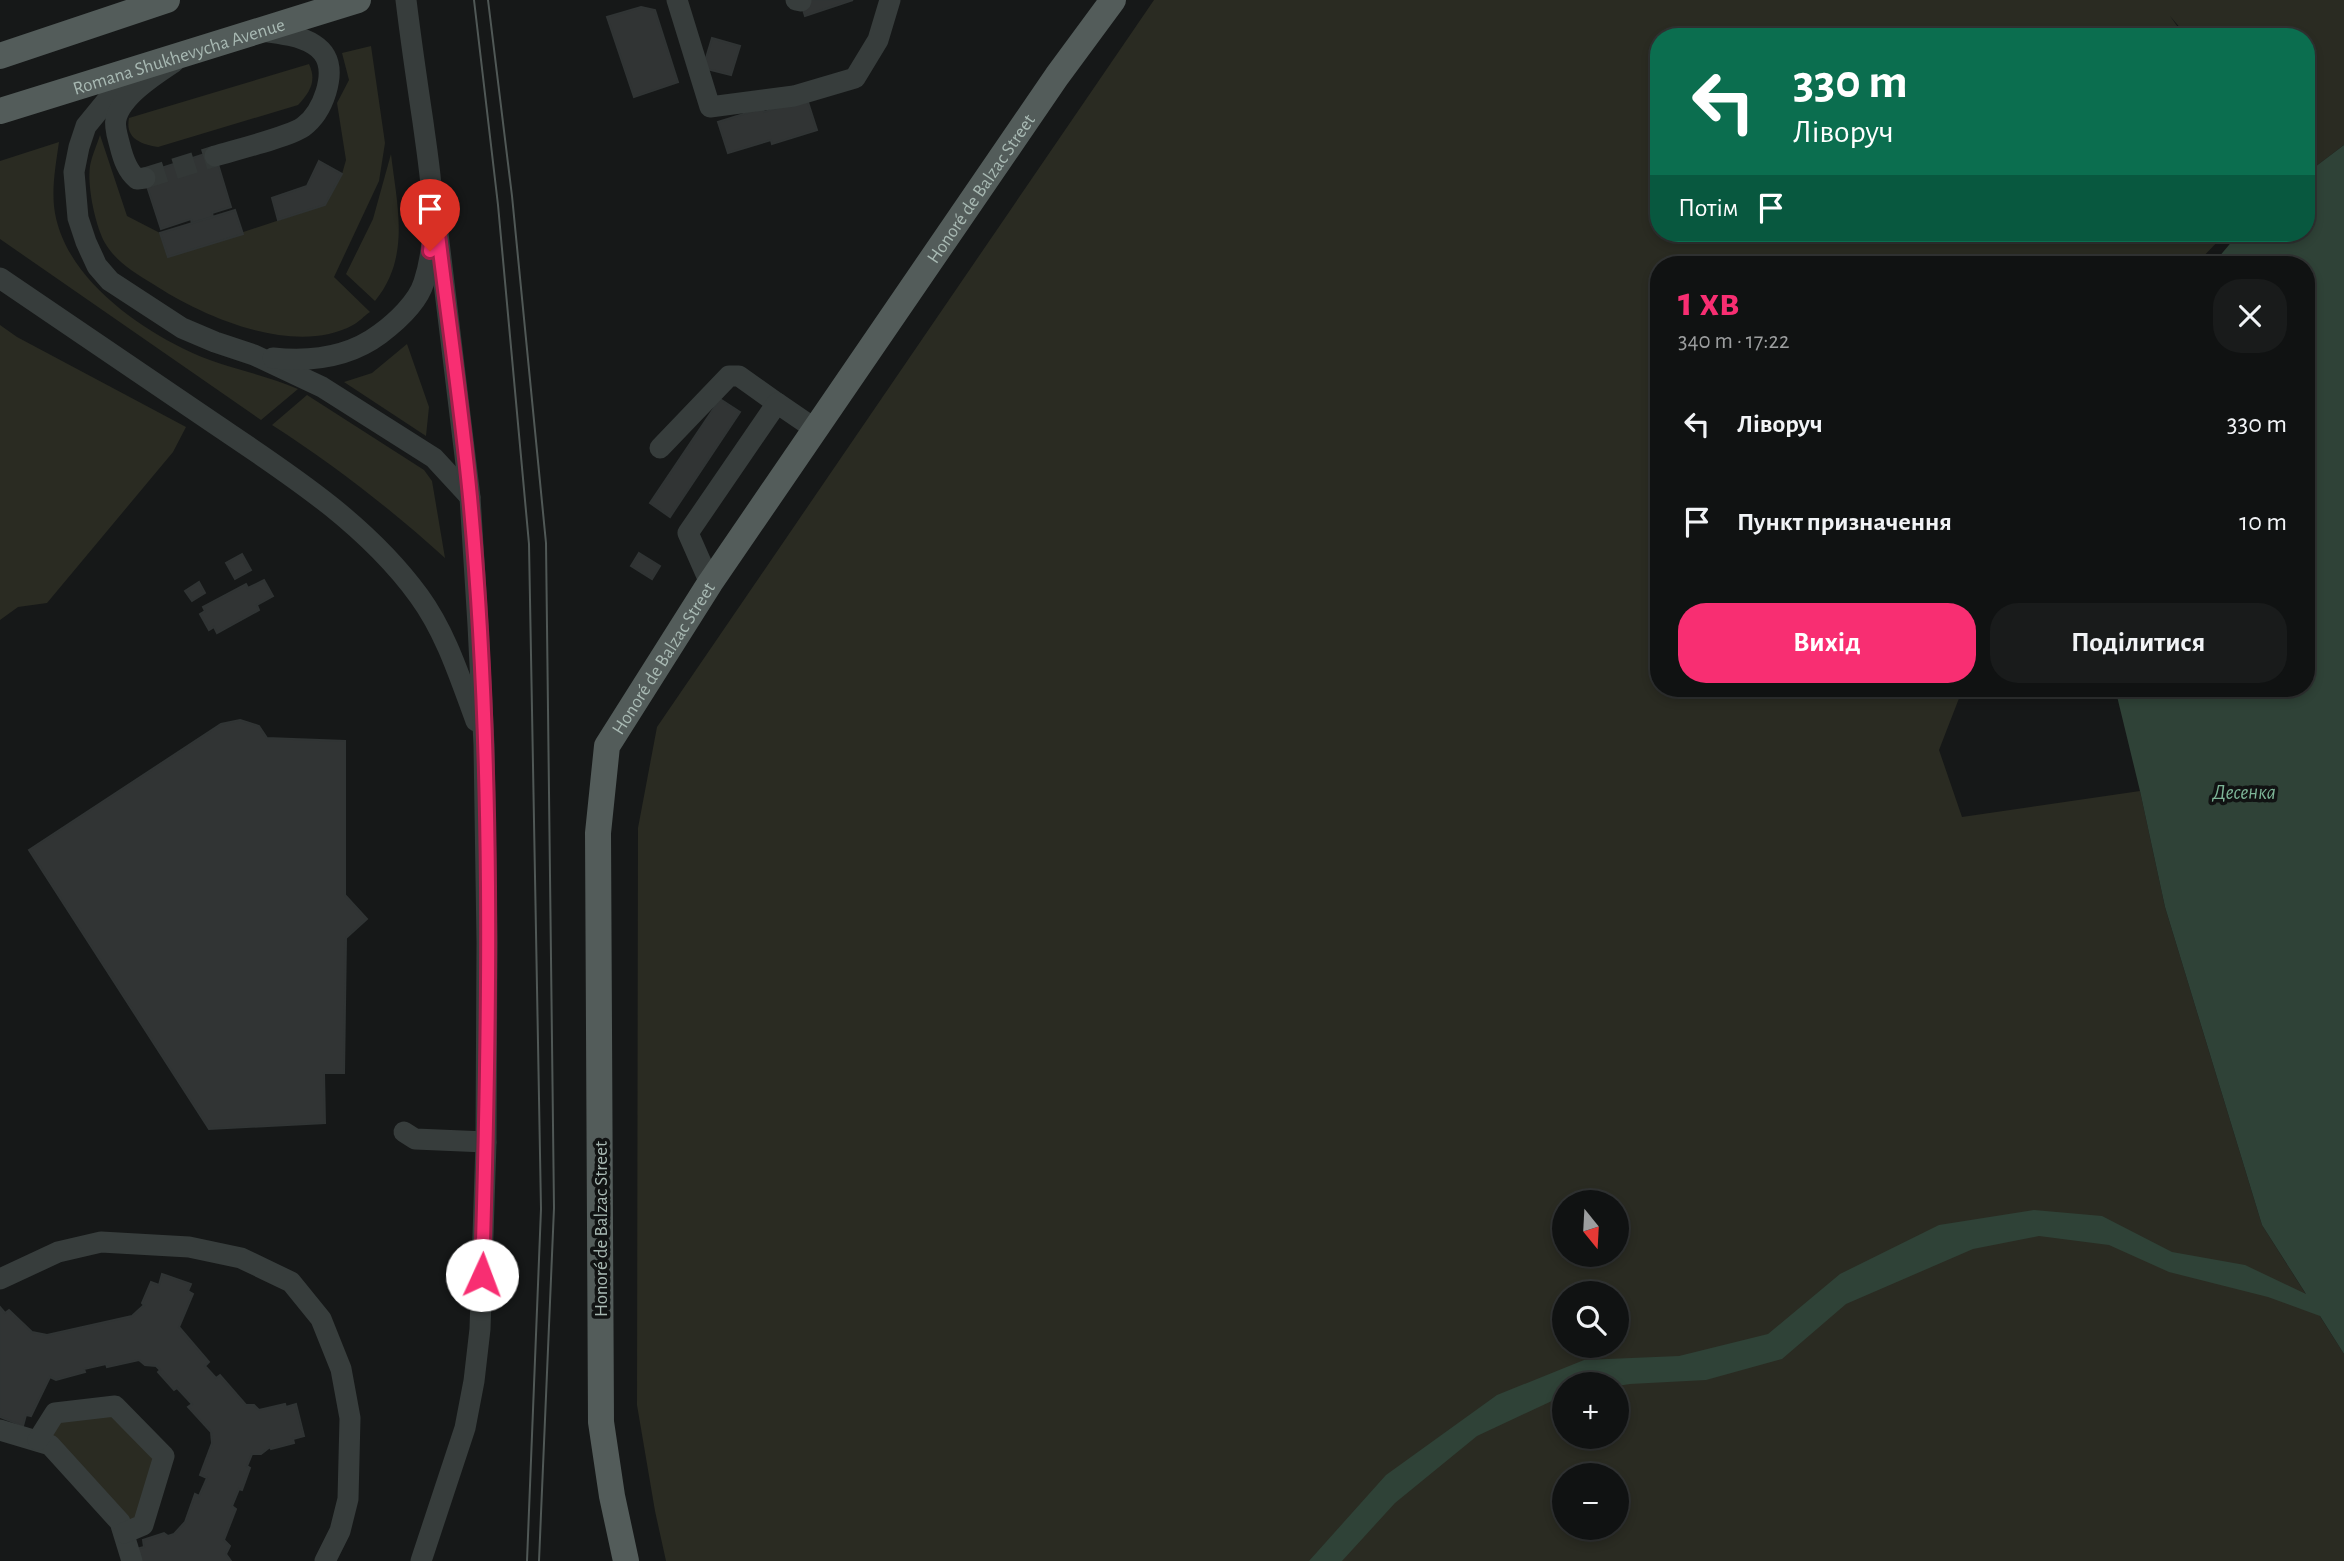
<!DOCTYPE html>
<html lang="uk">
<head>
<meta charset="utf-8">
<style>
  :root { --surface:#101212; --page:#191b1b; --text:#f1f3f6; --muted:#9c9e9f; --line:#303232; --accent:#f82e72 }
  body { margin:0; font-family:"Alegreya Sans",sans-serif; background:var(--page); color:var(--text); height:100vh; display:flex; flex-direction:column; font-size:26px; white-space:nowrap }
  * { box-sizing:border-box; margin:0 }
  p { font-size:23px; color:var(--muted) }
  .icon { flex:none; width:38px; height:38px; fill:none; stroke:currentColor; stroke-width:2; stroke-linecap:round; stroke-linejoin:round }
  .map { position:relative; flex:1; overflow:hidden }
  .drawer { position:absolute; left:1650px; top:256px; width:665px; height:441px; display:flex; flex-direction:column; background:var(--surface); border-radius:28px; box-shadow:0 4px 10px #0003,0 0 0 2px var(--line) }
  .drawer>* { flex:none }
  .banner { position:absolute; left:1650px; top:28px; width:665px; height:214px; border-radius:28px; box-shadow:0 4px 10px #0003,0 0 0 2px var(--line); background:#0b6e4f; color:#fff; overflow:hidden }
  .needle { width:46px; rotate:162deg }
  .tools { position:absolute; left:1552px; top:1190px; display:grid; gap:14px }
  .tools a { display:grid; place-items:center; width:77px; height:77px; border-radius:50%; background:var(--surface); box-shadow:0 4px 10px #0003,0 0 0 2px var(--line); font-size:35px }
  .pin { position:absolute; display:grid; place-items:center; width:60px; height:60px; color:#fff; margin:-72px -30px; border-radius:50% 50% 50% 0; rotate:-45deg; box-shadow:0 0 7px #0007 }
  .pin .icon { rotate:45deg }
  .me { position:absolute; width:77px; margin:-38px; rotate:2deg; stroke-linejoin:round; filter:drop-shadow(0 0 5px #0008) }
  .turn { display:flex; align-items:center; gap:24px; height:147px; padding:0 28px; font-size:32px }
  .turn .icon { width:91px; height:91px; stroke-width:2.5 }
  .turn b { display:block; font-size:49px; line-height:60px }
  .then { display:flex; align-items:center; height:66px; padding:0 28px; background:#0003; gap:14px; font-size:26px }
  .round { display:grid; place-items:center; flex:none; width:74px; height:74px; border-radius:28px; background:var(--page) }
  .headline { display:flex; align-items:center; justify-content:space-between; height:119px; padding:0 28px }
  h1 { font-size:42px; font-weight:700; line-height:52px; color:var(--accent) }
  .cta { display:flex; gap:14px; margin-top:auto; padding:14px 28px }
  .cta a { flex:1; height:80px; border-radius:28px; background:var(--accent); color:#fff; font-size:28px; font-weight:700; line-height:80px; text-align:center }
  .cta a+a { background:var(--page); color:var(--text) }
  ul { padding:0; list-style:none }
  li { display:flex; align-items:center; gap:21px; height:98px; padding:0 28px }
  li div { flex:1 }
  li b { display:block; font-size:26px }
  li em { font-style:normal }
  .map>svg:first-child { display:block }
</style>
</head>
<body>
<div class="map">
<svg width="2344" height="1561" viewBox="0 0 2344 1561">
  <rect width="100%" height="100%" fill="#161818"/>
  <!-- green -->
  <g fill="#2a2b22" fill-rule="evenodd">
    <path d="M 1154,0 L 2344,0 L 2344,145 L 2307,173 L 2306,37 L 2188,37 L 2170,16 L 2185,37 L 1659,37 L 1659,233 L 2226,233 L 2196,264 L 1659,264 L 1659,688 L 1963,688 L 1939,750 L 1962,817 L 2140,791 L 2165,907 L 2262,1225 L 2344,1354 L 2344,1561 L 666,1561 L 655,1511 L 637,1405 L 638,828 L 657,727 ZM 1564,1202 L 1617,1202 L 1617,1255 L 1564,1255 ZM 1564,1293 L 1617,1293 L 1617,1346 L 1564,1346 ZM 1564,1384 L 1617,1384 L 1617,1437 L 1564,1437 ZM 1564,1475 L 1617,1475 L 1617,1528 L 1564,1528 Z"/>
    <path d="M 371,46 L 385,143 L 379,181 L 334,277 L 370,312 C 364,316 359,322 353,325 C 295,357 203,317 153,284 C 135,273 116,262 105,243 C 95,225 87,185 90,166 C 92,155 97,145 100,135 L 127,216 L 160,233 L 168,257 L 325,205 L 342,174 L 346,160 L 337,103 L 349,80 L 342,53 Z"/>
    <path d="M 309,64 C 317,81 310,92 298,105 L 158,147 C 140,144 125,138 129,118 Z"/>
    <path d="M 59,142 C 56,163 52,185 54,206 C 61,271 128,321 182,348 C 219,367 261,373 298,389 L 261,420 L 0,239 L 0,161 Z"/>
    <path d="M 391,154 C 397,206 411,257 375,301 L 346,274 L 373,219 Z"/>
    <path d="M 0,325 L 17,337 L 186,427 L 173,452 L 47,603 L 18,607 L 0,620 Z"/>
    <path d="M 407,344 L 429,407 L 426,436 L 344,382 L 372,373 Z"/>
    <path d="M 307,395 L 424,470 L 432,481 L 445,558 C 391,509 333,464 272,425 Z"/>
    <path d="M 115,1406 L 164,1456 L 133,1529 L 44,1430 L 55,1413 Z"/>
  </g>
  <!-- water -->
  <path fill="#2f4237" d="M 2344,145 L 2344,1354 L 2320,1316 L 2268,1297 L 2169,1272 L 2109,1245 L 2039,1236 L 1973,1249 L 1846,1304 L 1782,1359 L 1706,1380 L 1630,1384 L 1617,1386 L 1617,1384 L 1564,1384 L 1564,1398 L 1554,1400 L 1477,1436 L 1395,1503 L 1342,1561 L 1309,1561 L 1386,1475 L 1497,1395 L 1584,1360 L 1679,1356 L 1768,1334 L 1840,1274 L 1939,1225 L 2034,1210 L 2102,1216 L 2172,1252 L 2245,1265 L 2306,1294 L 2262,1225 L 2165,907 L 2140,791 L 2115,688 L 2306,688 L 2306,264 L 2213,264 L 2239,233 L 2306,233 L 2307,173 Z"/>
  <!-- building -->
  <g fill="#313434" stroke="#303434" stroke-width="2">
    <path d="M 800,0 L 853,0 L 805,16 Z"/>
    <path d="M 641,7 L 655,10 L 678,82 L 634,97 L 607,17 Z"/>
    <path d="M 712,38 L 740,46 L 731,75 L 703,68 Z"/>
    <path d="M 807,99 L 817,130 L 772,144 L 771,140 L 728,153 L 718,122 L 763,108 L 764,112 Z"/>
    <path d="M 214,151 L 231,207 L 212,213 L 213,217 L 192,224 L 191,219 L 161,229 L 143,174 Z"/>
    <path d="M 319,161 L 342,174 L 325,205 L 278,220 L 272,198 L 307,186 Z"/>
    <path d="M 235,210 L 243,234 L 168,257 L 160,233 Z"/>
    <path d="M 720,399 L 740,412 L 670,517 L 650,503 Z"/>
    <path d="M 639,553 L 660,566 L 652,579 L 631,566 Z"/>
    <path d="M 242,554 L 251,570 L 235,579 L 226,563 Z"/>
    <path d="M 264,580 L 273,596 L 257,605 L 259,610 L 217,633 L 214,627 L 209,630 L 200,614 L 205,611 L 203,607 L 246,584 L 248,588 Z"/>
    <path d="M 199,582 L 205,593 L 192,601 L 185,591 Z"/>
    <path d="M 240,720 L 259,726 L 267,738 L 345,741 L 345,895 L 367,919 L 346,938 L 344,1073 L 324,1073 L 325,1123 L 209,1129 L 29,850 L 221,724 Z"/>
    <path d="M 162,1274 L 191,1284 L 188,1291 L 193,1294 L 179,1327 L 209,1362 L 205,1366 L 216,1378 L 220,1375 L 246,1405 L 254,1405 L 259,1410 L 285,1404 L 286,1407 L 296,1404 L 304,1436 L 293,1439 L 294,1443 L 271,1449 L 270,1447 L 261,1454 L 252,1454 L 247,1466 L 250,1468 L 242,1490 L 239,1489 L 232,1506 L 236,1509 L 224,1540 L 230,1546 L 226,1554 L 231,1561 L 135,1561 L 132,1550 L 144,1547 L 143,1540 L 164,1533 L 168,1536 L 174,1534 L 185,1522 L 195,1494 L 199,1496 L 207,1478 L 200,1475 L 212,1443 L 211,1432 L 188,1407 L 192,1404 L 177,1388 L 174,1390 L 158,1372 L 160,1370 L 156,1366 L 145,1365 L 139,1360 L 107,1367 L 106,1364 L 84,1369 L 85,1372 L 56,1380 L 50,1377 L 31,1416 L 26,1415 L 23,1426 L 0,1417 L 0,1307 L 5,1313 L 9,1310 L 32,1332 L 47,1335 L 132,1316 L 144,1305 L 142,1303 L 151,1282 L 159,1285 Z"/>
  </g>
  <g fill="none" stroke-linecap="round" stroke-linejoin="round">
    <!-- minor-tunnel -->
    <path stroke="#333837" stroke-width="21" stroke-dasharray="21 10" stroke-linecap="butt" d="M 145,178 L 215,156"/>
    <!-- minor -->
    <g stroke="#373d3c" stroke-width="21">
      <path d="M 677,0 L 710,107 L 794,96 L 855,78 L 878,40 L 890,0"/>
      <path d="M 796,0 L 801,1"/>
      <path d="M 131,71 L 86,126 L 79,147 L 74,172 L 78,218 L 86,242 L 97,266 L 110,281 L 182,328 L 215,342 L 254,355 L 322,387 L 434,458 L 470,497"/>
      <path d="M 215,156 C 235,150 288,137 303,127 C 314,119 322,105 326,92 C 341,42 300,36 262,31"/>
      <path d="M 145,178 L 137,179 C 127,171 123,158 120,146 C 118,138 114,127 116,119 C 121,96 156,74 174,62"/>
      <path d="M 0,278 C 71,326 141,374 212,422 C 286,472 365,522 419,596 C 446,633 460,678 476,721"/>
      <path d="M 273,358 C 311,362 348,358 380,334 C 396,322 418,302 424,282 C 441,230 430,175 423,122 C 417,82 411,41 406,0"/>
      <path d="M 660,448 L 729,376 L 739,376 L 777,403"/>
      <path d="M 710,583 L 688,533 L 777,403 L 815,429"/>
      <path d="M 404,1132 L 415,1139 L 486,1142"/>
      <path d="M 0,1279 L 58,1252 L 101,1242 L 189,1247 L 241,1258 L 291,1282 L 321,1319 L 341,1369 L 350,1418 L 348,1499 L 340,1531 L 325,1561"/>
      <path d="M 0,1430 L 50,1445 L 120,1522 L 132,1561"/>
      <path d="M 38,1440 L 55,1413 L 115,1406 L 164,1456 L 143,1525 L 124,1533"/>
      <path d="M 421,1561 L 465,1428 L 474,1381 L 480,1329 L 486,1142 L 487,942 L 484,745 L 478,625 L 470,497 L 435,209"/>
    </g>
    <!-- major -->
    <g stroke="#535c5a" stroke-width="26">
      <path d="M 0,56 L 167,0"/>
      <path id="s1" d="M 0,111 L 358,0"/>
      <path id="s2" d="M 626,1561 L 612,1496 L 601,1422 L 598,833 L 607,746 L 710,583 L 1057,76 L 1113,0"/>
    </g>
    <!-- tram -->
    <g stroke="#505856" stroke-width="2">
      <path d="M 474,0 L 498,205 L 529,544 L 541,1209 L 527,1561"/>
      <path d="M 488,0 L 512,196 L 546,543 L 554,1208 L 539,1561"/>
    </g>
  </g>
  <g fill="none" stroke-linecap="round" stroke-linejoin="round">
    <!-- route casing -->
    <g stroke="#a11e4a" stroke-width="18">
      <path id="route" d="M 430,251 L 435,209 C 446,305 461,401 470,497 C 494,754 490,1018 482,1275"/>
    </g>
    <!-- route -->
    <use href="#route" stroke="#f82e72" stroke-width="12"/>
  </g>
  <g text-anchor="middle" stroke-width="7" stroke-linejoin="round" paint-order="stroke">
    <!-- street labels -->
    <g font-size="19" fill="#a8b9b3" stroke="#111313">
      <text dy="7" stroke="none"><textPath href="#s1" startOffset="187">Romana Shukhevycha Avenue</textPath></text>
      <text dy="7" stroke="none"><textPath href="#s2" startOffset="1489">Honoré de Balzac Street</textPath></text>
      <text dy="7" stroke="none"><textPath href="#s2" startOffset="922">Honoré de Balzac Street</textPath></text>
      <text transform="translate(600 1229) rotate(-90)" y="7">Honoré de Balzac Street</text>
    </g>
    <!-- water labels -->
    <g font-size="21" font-style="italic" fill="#7db597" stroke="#111313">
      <text x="2244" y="799">Десенка</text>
    </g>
  </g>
</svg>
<div class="tools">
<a><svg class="needle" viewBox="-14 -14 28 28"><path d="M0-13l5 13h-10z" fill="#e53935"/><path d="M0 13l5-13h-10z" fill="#9c9e9f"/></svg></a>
<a><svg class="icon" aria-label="search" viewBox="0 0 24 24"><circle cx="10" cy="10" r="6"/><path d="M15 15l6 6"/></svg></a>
<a>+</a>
<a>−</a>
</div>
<div class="pin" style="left:430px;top:251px;background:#d93025"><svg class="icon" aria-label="arrive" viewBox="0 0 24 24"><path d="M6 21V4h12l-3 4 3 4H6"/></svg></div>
<svg class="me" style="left:482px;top:1275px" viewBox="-20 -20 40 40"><circle r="19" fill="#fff"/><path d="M0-13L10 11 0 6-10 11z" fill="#f82e72"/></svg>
<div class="banner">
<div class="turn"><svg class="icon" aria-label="left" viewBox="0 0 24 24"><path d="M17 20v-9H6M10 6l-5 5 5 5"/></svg><div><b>330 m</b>Ліворуч</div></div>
<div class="then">Потім<svg class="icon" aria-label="arrive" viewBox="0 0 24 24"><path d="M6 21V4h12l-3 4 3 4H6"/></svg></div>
</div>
<section class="drawer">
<div class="headline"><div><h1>1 хв</h1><p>340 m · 17:22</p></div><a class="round"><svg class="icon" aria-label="close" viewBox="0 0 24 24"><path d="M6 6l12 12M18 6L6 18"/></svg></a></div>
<ul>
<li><svg class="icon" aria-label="left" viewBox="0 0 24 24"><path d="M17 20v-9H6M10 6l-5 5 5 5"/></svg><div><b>Ліворуч</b></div><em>330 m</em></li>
<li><svg class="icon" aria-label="arrive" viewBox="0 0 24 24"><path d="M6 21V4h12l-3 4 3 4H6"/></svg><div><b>Пункт призначення</b></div><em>10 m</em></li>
</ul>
<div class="cta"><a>Вихід</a><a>Поділитися</a></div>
</section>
</div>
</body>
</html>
